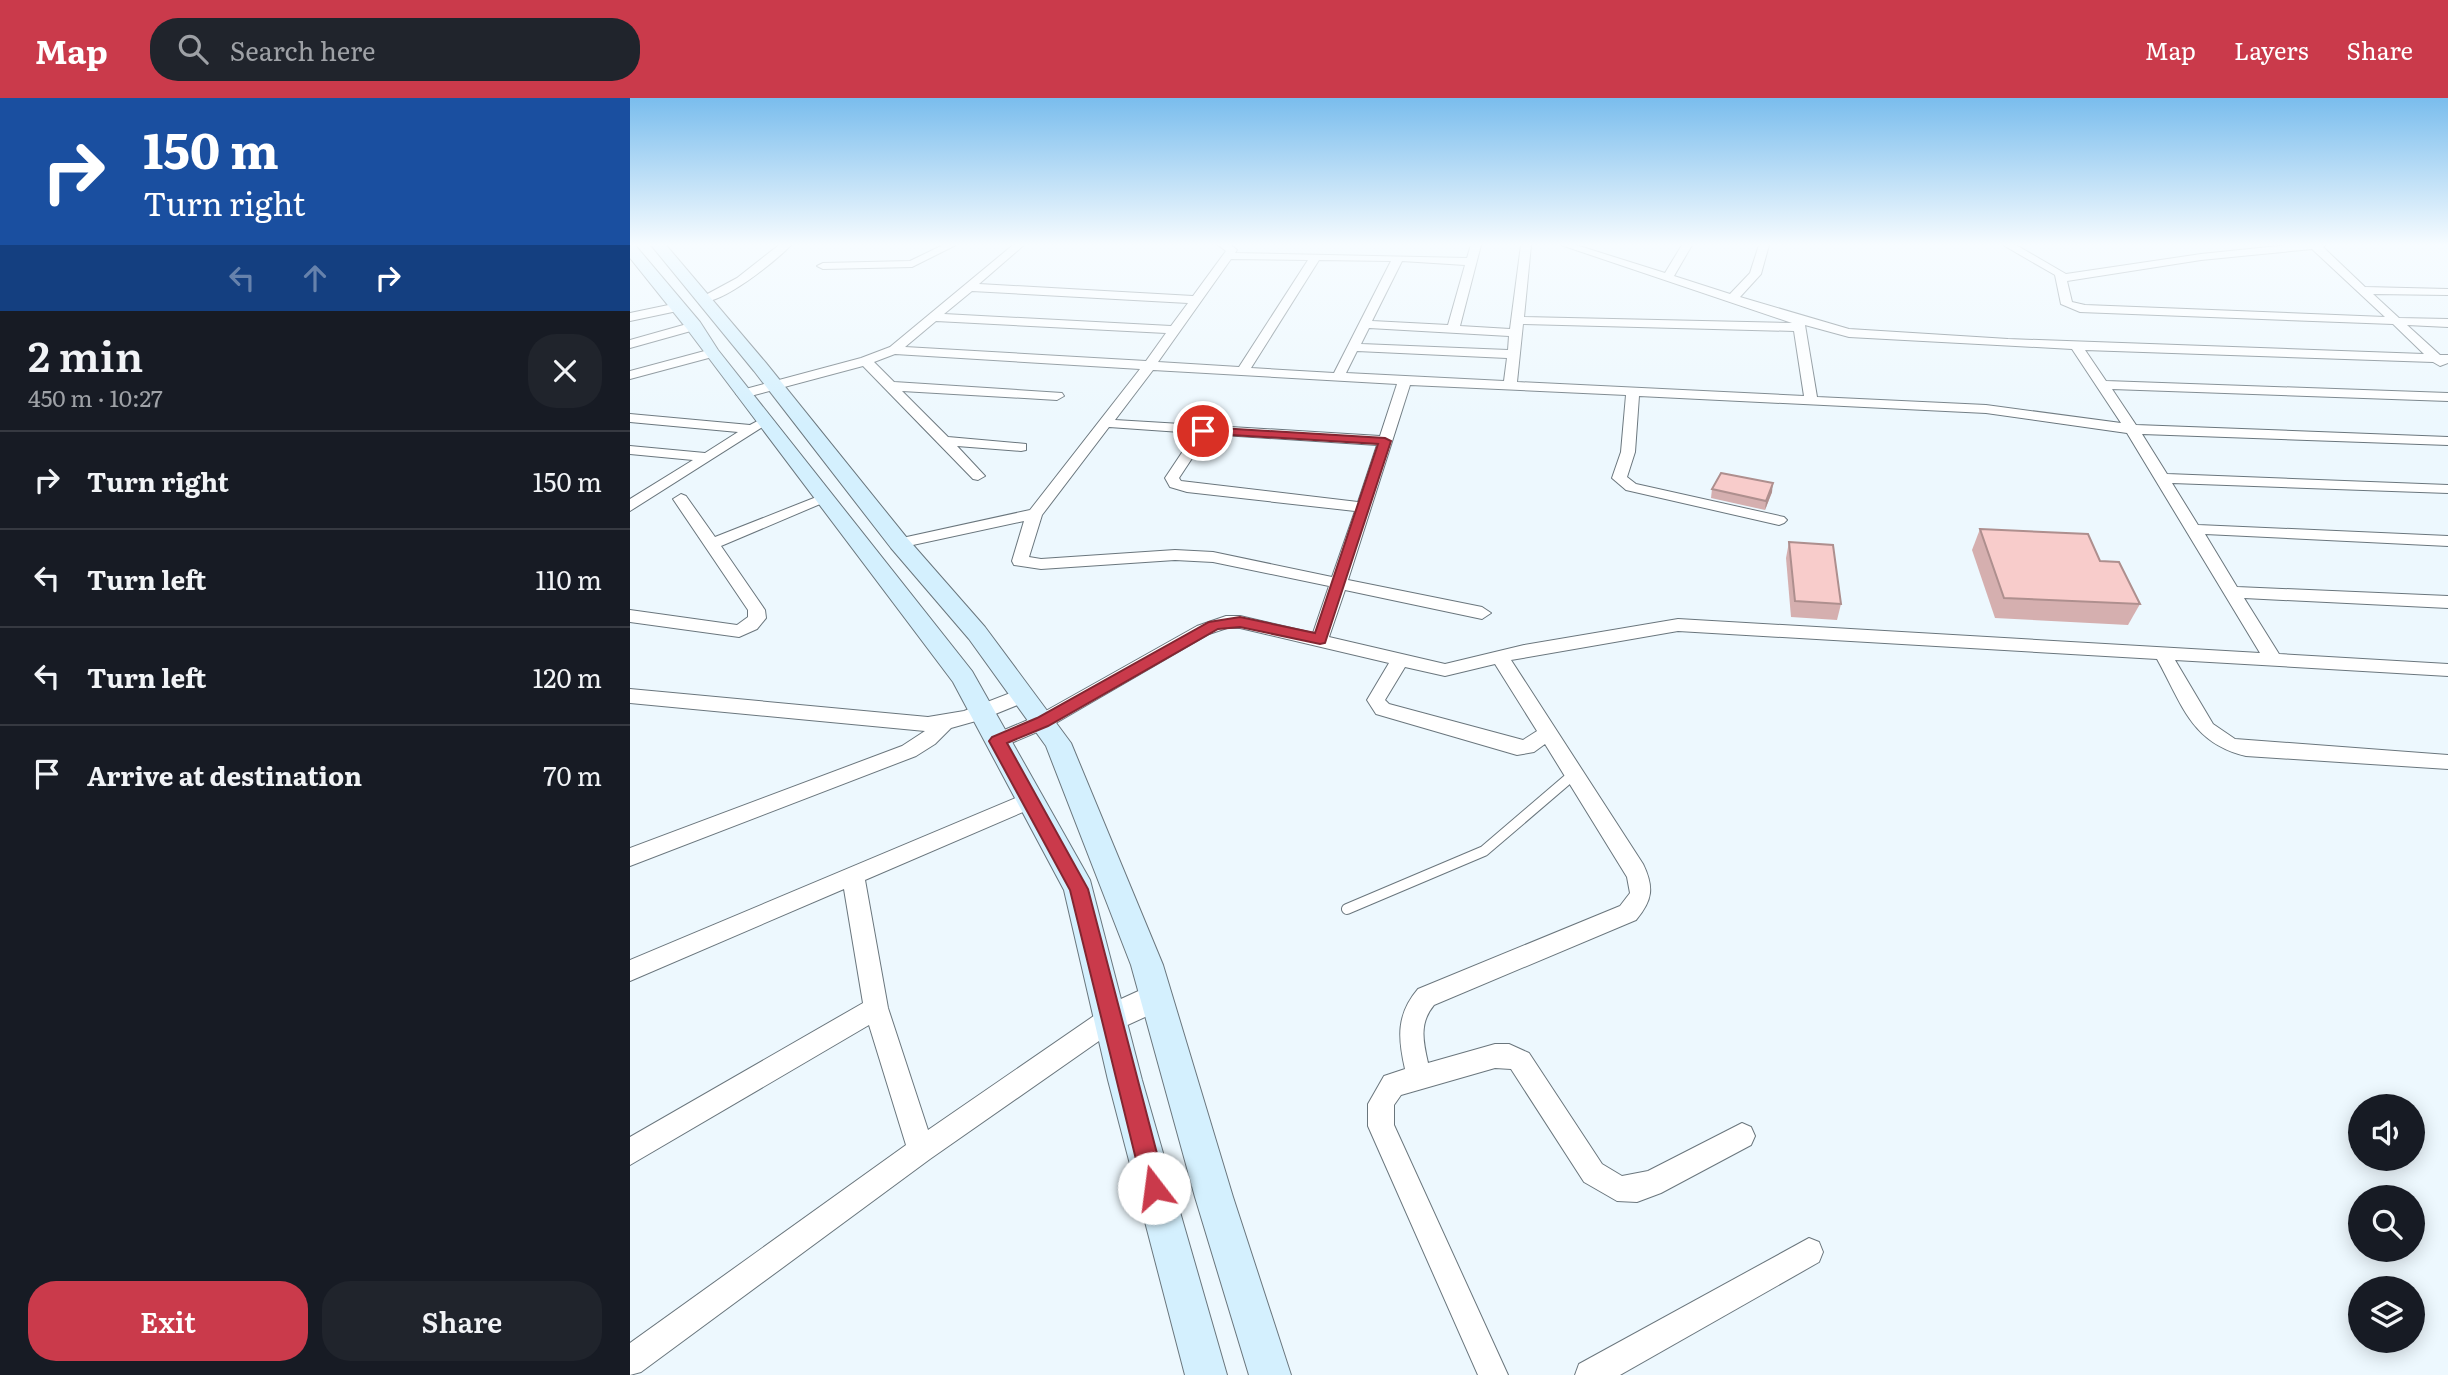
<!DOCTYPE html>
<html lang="en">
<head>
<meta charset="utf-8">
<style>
  :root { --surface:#171b24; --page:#20242c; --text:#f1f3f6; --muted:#9ea1a6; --line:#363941; --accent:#ca3a4b }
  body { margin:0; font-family:Literata,serif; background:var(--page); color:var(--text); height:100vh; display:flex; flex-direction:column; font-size:26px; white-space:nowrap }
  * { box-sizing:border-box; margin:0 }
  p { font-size:23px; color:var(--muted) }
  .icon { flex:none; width:38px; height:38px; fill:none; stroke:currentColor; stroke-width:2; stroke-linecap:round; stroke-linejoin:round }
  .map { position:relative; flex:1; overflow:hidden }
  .panel { display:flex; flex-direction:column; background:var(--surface); width:630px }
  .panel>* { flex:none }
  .hud { background:#1a4fa0; color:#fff; overflow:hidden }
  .controls { position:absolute; left:1718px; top:996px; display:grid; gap:14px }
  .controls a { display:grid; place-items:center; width:77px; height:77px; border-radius:50%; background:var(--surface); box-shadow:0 4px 18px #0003; font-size:35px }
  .pin { position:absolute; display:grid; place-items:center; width:60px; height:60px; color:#fff; margin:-30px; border:4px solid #fff; border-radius:50%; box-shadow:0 2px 7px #0007 }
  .me { position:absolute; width:77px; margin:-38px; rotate:345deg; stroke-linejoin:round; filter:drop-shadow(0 0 5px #0008) }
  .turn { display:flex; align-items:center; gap:24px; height:147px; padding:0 28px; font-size:32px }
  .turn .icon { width:91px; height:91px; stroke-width:2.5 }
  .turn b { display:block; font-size:49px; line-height:60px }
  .lanes { display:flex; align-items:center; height:66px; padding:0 28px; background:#0003; justify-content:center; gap:35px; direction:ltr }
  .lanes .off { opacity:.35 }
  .round { display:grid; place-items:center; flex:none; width:74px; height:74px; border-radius:28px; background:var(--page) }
  .head { display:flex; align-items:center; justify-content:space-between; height:119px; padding:0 28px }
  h1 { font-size:42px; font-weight:600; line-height:52px }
  .action { display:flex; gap:14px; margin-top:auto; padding:14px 28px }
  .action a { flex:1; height:80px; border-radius:28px; background:var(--accent); color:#fff; font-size:28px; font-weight:600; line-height:80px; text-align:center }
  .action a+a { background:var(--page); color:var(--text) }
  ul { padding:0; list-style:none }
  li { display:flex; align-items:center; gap:21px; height:98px; padding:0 28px; border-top:2px solid var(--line) }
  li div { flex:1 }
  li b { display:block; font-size:26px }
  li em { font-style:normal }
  header { display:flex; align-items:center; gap:42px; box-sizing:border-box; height:98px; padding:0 35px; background:var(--accent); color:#fff }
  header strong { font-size:33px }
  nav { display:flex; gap:38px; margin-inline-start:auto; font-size:24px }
  .search { width:490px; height:63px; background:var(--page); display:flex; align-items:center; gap:18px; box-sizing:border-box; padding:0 24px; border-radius:28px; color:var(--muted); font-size:26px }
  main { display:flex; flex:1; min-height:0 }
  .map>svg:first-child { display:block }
</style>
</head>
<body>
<header>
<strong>Map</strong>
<div class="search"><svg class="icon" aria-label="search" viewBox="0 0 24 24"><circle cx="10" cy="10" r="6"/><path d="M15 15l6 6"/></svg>Search here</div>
<nav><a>Map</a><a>Layers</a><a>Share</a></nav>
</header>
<main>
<section class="panel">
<div class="hud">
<div class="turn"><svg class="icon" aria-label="right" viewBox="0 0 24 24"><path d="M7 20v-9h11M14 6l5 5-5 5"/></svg><div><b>150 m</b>Turn right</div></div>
<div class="lanes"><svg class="icon off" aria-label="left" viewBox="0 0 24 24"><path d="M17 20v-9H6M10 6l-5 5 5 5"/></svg><svg class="icon off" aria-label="ahead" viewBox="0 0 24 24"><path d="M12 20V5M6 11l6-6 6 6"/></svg><svg class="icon" aria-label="right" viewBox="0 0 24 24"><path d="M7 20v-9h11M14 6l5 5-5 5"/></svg></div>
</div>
<div class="head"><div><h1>2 min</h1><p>450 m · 10:27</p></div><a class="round"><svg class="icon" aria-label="close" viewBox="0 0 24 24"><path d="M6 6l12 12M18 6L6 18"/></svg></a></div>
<ul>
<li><svg class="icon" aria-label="right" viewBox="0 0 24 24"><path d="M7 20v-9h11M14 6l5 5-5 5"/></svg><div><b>Turn right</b></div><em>150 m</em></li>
<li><svg class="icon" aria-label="left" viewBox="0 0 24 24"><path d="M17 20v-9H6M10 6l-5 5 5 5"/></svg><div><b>Turn left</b></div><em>110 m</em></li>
<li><svg class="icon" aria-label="left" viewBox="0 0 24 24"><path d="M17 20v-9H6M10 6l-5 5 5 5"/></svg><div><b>Turn left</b></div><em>120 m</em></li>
<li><svg class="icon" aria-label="arrive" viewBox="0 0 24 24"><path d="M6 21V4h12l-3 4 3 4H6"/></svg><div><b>Arrive at destination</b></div><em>70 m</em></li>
</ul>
<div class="action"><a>Exit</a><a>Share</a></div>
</section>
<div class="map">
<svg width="1818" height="1277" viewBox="0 0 1818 1277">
  <rect width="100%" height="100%" fill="#edf8fe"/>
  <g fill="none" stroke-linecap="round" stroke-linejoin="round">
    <!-- service casing -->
    <g stroke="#6a767d" stroke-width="12">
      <path id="service" d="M 717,811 L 854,753 L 944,676"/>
    </g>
    <!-- minor casing -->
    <g stroke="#6a767d" stroke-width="2">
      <g id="minor">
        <path d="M 149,147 L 161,147 C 146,163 91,207 70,204 L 70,200 L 107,180 Z"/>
        <path d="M 313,147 L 326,147 L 282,169 L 193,171 L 187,168 L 193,165 L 280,163 Z"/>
        <path d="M 383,147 L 394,147 L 349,186 L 563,198 L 596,153 L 588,147 L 601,147 L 607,152 L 605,155 L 837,160 L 841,147 L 851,147 L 830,228 L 880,231 L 891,147 L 901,147 L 894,219 L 1162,225 L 931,147 L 946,147 L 1035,175 L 1052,147 L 1062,147 L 1044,178 L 1100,196 L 1120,175 L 1129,147 L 1139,147 L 1131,176 L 1110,199 L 1219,231 L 1378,241 L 1794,256 L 1763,226 L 1450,214 L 1431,206 L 1425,177 L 1373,147 L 1386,147 L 1436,176 L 1571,156 L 1659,147 L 1695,147 L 1693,149 L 1735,189 L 1818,191 L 1818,197 L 1743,196 L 1769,220 L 1818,221 L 1818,229 L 1777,227 L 1810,257 L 1818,257 L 1818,265 L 1810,268 L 1803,264 L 1455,252 L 1476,283 L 1818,295 L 1818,303 L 1482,291 L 1506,327 L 1818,339 L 1818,347 L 1512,336 L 1537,376 L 1818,387 L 1818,395 L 1542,385 L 1568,427 L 1818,438 L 1818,448 L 1575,436 L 1607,489 L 1818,498 L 1818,510 L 1614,500 L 1649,556 L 1818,566 L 1818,578 L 1545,562 L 1583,626 L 1605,641 L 1818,657 L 1818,671 L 1616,658 C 1561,645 1552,606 1527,561 L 1048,533 L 881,562 L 1013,766 C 1024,789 1023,802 1006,822 L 804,907 C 789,925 793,943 798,965 L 865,946 L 879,946 L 899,955 L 972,1066 L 992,1078 L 1018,1073 L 1112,1025 L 1121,1029 L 1125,1038 L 1121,1047 L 1031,1095 L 1007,1104 L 987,1103 L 954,1084 L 881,971 L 865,970 L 771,997 L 764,1007 L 764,1027 L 878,1277 L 848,1277 L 738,1028 L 738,1006 L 754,978 L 775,971 C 768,940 766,917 788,891 L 990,808 L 1000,795 L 997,779 L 915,646 L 904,654 L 887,657 L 746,616 L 737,602 L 759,565 L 610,530 L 597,530 L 579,536 L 419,629 L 374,648 L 367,650 L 360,648 L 357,643 L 360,638 L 405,619 L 567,528 L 596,518 L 610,518 L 683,535 L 699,488 L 583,464 L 545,462 L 411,471 L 384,467 L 382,463 L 394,423 L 269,450 L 263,448 L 261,445 L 263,442 L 400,412 L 510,271 L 265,256 L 244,264 L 264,284 L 432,295 L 434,298 L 427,302 L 272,293 L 318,339 L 396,346 L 396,352 L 391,353 L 327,348 L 355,378 L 348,382 L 343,381 L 233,268 L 113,300 L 106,296 L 108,293 L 231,260 L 260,249 ZM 1682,151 L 1755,219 L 1455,207 L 1442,204 L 1437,183 L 1571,162 ZM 601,161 L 678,162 L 609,269 L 528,264 ZM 689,162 L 761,163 L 704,275 L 621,270 ZM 772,163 L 835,167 L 818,227 L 742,223 ZM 342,193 L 558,205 L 541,228 L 314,216 ZM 306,223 L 536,235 L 516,263 L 275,249 ZM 893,226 L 1164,233 L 1174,298 L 887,284 ZM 1175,227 L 1219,239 L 1442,251 L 1491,325 L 1356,307 L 1187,299 ZM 739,230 L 879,238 L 878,252 L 731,246 ZM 727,253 L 877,260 L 874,283 L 716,275 ZM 523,272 L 767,286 L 750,338 L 485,322 ZM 780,287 L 996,297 L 991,354 L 982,380 L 996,392 L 1149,427 L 1154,425 L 1157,422 L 1154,419 L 1006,386 L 997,379 L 1005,354 L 1009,298 L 1356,315 L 1497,335 L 1630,555 L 1048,521 L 894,547 L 815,566 L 699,539 L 715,492 L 852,521 L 861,515 L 852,509 L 718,482 ZM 479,329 L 565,335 L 535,380 L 540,389 L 557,394 L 725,413 L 702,479 L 583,454 L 545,452 L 411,461 L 399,459 L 412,417 ZM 578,336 L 747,347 L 728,404 L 551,383 L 549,380 ZM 865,566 L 907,633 L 893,642 L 759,606 L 755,602 L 775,569 L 815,578 Z"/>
        <path d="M 48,205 L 54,209 L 52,212 L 0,223 L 0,215 Z"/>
        <path d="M 64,224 L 70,228 L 68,231 L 0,250 L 0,242 Z"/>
        <path d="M 82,251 L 86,252 L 86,258 L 0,281 L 0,273 Z"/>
        <path d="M 0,316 L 120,327 L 135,319 L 142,323 L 0,413 L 0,401 L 63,362 L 0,356 L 0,348 L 75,355 L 108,334 L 0,324 Z"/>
        <path d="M 51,396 L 56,398 L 85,439 L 189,398 L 194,396 L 202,401 L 91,448 L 135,512 L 136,520 L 127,531 L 109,539 L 0,524 L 0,512 L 107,527 L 118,519 L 118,512 L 43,401 Z"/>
        <path d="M 393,590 L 400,592 L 402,597 L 400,602 L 353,621 L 321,630 L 305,646 L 286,658 L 0,768 L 0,750 L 272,648 L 295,633 L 0,605 L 0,591 L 298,619 L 334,613 Z"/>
        <path d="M 400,694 L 407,696 L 410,702 L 407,708 L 235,782 L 258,910 L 298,1032 L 471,913 L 480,910 L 489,913 L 492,921 L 489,929 L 300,1061 L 11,1274 L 0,1277 L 0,1245 L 276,1047 L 239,927 L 0,1067 L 0,1039 L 233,905 L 214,791 L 0,883 L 0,862 Z"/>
        <path d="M 1179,1140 L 1189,1144 L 1193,1154 L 1189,1164 L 990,1277 L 945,1277 L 949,1266 Z"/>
      </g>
    </g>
    <!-- tertiary casing -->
    <g stroke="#6a767d" stroke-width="2">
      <path id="tertiary" d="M 526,885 L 537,889 L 541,899 L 537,909 L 480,935 L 469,931 L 465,921 L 469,911 Z"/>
    </g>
    <!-- secondary casing -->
    <g stroke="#6a767d" stroke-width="2">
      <g id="secondary">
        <path d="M 0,147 L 5,147 L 70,224 L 88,252 L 342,573 L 460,782 L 512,982 L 597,1277 L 555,1277 L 478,982 L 434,792 L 323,584 L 57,231 L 0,160 Z"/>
        <path d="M 21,147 L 36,147 L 136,265 L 277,440 L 355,529 L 441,645 L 533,867 L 603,1099 L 661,1277 L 619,1277 L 565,1099 L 501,867 L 416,648 L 339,541 L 261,450 L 124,273 Z"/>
      </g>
    </g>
    <!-- service -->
    <use href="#service" stroke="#fff" stroke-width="10"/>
    <!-- minor -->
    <use href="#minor" fill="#fff" fill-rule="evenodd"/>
    <!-- tertiary -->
    <use href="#tertiary" fill="#fff" fill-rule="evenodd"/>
    <!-- secondary -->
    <use href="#secondary" fill="#d4f0fe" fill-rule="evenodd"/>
  </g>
  <!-- wall -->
  <g fill="#d5afaf">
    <path d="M 1082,391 L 1142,394 L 1135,412 L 1081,400 Z"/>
    <path d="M 1350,431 L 1470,463 L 1510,506 L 1498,527 L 1365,520 L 1342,452 Z"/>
    <path d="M 1159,444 L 1211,506 L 1207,522 L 1161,519 L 1156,460 Z"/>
  </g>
  <!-- shaded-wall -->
  <path fill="#ae8f8e" d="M 1143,385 L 1142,394 L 1135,412 L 1136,403 Z"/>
  <!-- building -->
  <g fill="#f8cccb" stroke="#ae8f8e" stroke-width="2">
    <path d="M 1091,375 L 1143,385 L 1136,403 L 1082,391 Z"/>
    <path d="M 1350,431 L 1458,436 L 1470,463 L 1489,464 L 1510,506 L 1374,500 Z"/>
    <path d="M 1159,444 L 1203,447 L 1211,506 L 1165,503 Z"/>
  </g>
  <!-- sky -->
  <linearGradient id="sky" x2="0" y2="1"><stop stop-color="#7abded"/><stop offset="0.45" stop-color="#f7fcff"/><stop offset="1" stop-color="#f7fcff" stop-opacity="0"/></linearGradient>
  <rect width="1818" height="326" fill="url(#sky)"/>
  <!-- route -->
  <path fill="#ca3a4b" stroke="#832631" stroke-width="2" d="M 573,329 L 755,340 L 761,343 L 695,545 L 690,546 L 610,529 L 588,531 L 418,628 L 377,645 L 458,791 L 536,1090 L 532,1097 L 524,1101 L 517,1097 L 513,1090 L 440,792 L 359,643 L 362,639 L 407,620 L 579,524 L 610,519 L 685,535 L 748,346 L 569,335 L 569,330 Z"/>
</svg>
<div class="controls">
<a><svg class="icon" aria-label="sound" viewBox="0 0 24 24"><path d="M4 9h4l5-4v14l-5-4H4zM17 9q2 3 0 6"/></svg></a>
<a><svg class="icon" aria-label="search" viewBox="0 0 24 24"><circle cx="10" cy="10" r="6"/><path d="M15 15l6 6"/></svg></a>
<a><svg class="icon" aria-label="layers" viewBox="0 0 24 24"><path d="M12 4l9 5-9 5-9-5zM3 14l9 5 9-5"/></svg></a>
</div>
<div class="pin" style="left:573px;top:333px;background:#d93025"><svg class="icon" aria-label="arrive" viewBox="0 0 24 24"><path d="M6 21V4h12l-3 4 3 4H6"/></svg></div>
<svg class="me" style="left:524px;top:1090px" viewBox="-20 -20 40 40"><circle r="19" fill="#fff"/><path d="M0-13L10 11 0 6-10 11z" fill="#ca3a4b"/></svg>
</div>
</main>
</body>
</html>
